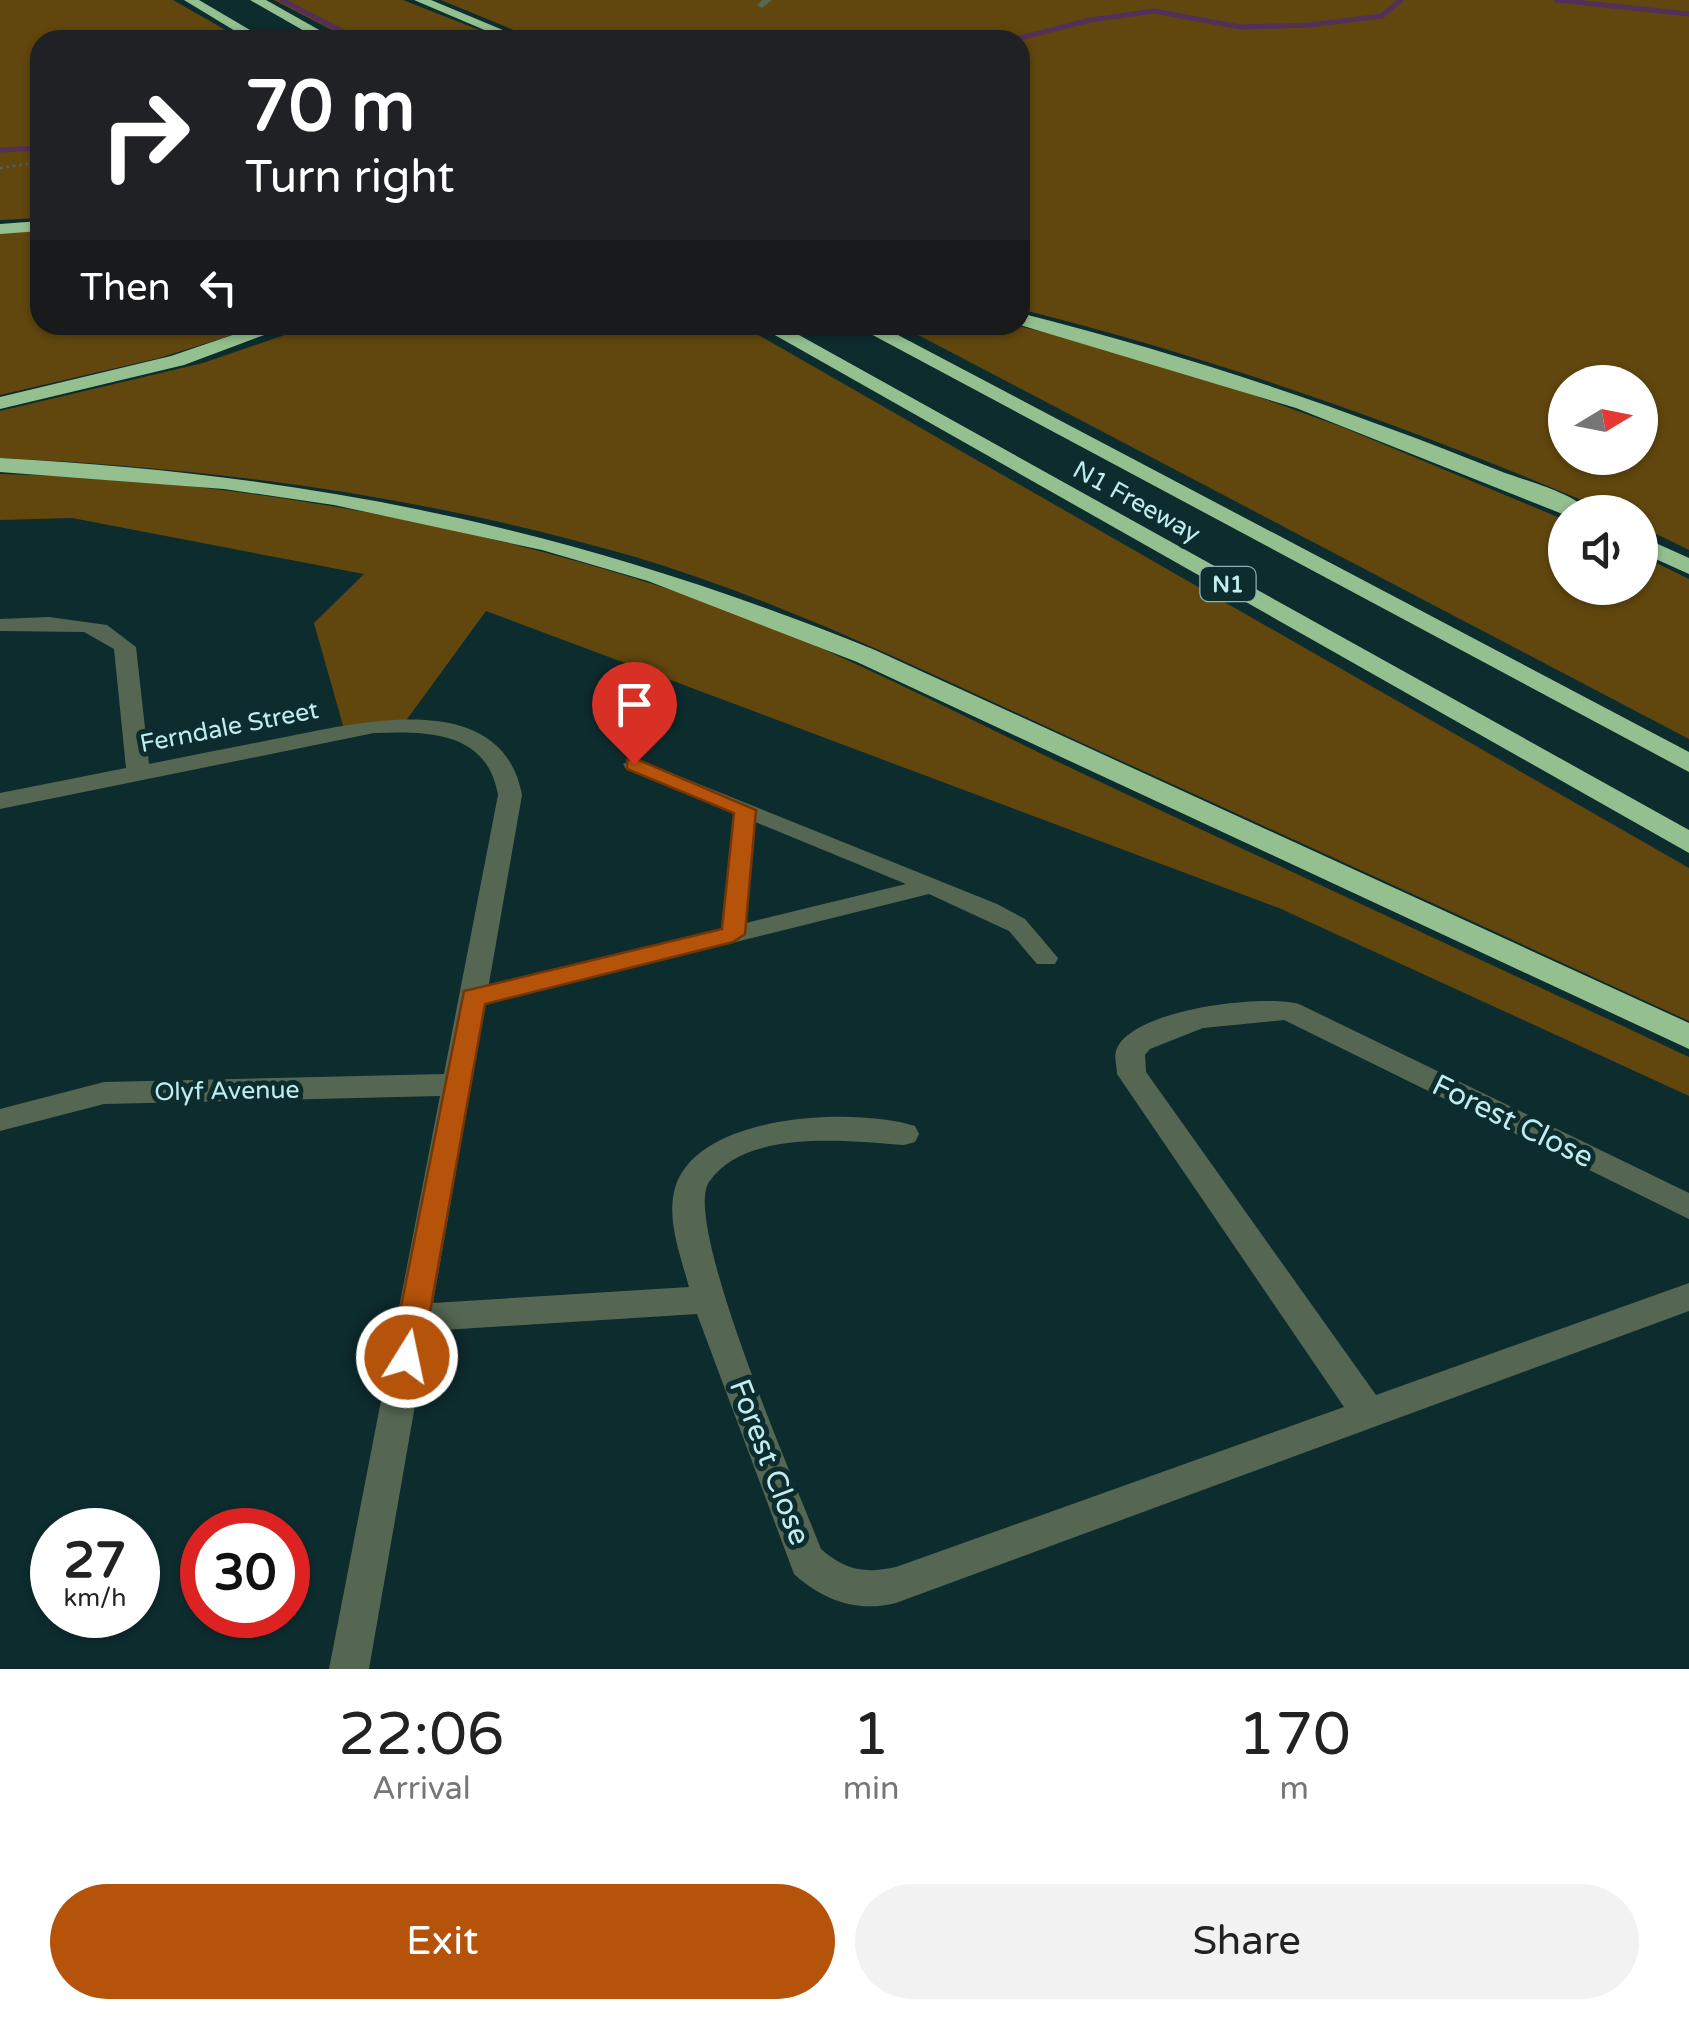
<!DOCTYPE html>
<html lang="en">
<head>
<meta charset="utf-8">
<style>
  :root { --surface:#fff; --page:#f2f2f2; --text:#222; --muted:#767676; --accent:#b45309 }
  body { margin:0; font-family:"Varela Round",sans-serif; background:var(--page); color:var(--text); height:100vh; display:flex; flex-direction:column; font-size:38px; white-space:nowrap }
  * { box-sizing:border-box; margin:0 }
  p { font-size:32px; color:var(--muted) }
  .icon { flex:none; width:55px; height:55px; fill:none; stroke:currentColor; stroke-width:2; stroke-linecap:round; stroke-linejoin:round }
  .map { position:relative; height:1669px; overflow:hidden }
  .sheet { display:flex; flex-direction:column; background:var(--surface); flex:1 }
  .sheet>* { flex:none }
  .top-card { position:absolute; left:30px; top:30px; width:1000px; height:305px; border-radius:30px; box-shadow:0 2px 8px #0004; background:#202124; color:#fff; overflow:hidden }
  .needle { width:65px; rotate:80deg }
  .fabs { position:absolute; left:1548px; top:365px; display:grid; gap:20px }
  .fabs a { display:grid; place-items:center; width:110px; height:110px; border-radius:50%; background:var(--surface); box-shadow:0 2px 8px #0004; font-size:50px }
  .speed { position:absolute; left:30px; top:1508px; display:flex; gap:20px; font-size:50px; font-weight:700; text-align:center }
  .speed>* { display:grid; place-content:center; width:130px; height:130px; border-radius:50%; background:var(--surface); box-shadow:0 2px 8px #0004; line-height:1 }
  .speed small { font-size:25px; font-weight:400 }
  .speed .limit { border:15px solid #d22; background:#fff; color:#111 }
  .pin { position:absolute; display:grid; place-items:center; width:85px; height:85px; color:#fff; margin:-102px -42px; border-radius:50% 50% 50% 0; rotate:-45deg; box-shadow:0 0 10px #0007 }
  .pin .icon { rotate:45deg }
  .me { position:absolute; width:110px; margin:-55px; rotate:10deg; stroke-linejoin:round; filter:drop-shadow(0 0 8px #0008) }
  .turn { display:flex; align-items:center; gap:35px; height:210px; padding:0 50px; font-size:45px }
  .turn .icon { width:130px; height:130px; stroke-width:2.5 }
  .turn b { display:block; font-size:70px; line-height:85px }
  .then { display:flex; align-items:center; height:95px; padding:0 50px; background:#0003; gap:20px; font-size:38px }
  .eta { display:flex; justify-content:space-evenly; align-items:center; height:170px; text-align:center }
  .eta b { font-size:60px; font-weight:600; line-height:70px }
  .primary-button { display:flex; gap:20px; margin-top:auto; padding:20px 50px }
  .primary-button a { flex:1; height:115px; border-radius:60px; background:var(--accent); color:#fff; font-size:40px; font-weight:600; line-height:115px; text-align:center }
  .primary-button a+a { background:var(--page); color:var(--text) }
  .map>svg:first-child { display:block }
</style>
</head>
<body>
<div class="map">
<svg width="1689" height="1669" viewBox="0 0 1689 1669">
  <rect width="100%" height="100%" fill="#0d2c2e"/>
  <!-- green -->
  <g fill="#61470e" fill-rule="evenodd">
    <path d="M 0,0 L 173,0 L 243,40 L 40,40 L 40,218 L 0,220 Z"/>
    <path d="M 274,0 L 403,0 L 505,40 L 351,40 Z"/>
    <path d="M 441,0 L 1689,0 L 1689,550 L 1640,526 L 1640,512 L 1610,512 C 1418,430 1223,360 1020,309 L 1020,40 L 538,40 ZM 1565,382 L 1640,382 L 1640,458 L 1565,458 Z"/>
    <path d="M 40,230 L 40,325 L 265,325 L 159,358 L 0,395 L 0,232 Z"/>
    <path d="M 314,325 L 741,325 L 1689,868 L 1689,1021 C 1487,928 1284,835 1082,743 C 935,676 787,602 632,556 C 425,496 214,468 0,458 L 0,411 L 203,363 Z"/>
    <path d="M 899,325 L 1014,325 L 1052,334 L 1237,389 L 1342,427 L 1565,520 L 1565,588 L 1640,588 L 1640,555 L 1689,579 L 1689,739 Z"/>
    <path d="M 0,474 C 224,479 446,518 659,586 C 802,631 938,704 1073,769 C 1278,866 1484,961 1689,1057 L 1689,1096 L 1279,908 L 486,611 L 405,722 L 344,729 L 314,623 L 364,574 L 72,518 L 0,520 Z"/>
  </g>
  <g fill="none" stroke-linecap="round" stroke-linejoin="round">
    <!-- stream -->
    <g stroke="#542f5a" stroke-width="5">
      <path d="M 282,0 L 359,40"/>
      <path d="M 1556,0 L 1689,14"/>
      <path d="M 1012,40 L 1090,20 L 1154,11 L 1240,27 L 1309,25 L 1382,16 L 1401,0"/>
      <path d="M 0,150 L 40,148"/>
    </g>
    <!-- path -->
    <path stroke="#446769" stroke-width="2.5" stroke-dasharray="2.5 4" stroke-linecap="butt" d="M 0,168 L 40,162"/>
    <!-- lane -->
    <g fill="#556753" fill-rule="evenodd">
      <path d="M 762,0 L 772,0 L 762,8 L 757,5 Z"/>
      <path d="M 634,758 L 997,904 L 1025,919 L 1058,958 L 1055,964 L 1037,964 L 1009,931 L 929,894 L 473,1007 L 464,1004 L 460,998 L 464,992 L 721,929 L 734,813 L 626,769 L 623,764 ZM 755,822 L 906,884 L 746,923 Z"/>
    </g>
    <!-- street -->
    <path fill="#556753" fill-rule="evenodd" d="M 49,617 L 107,625 L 136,647 L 149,764 C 194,755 240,746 285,737 C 361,722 502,687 522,795 L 433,1303 L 689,1287 C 681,1257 666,1219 675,1188 C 697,1113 854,1107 915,1126 L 919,1134 L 915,1142 L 904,1145 C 850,1141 745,1128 709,1182 C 681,1223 800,1494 821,1549 C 845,1570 865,1574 896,1567 L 1344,1407 L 1117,1074 C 1117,1067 1114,1057 1116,1051 C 1129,1009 1264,994 1299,1004 L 1689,1193 L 1689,1219 L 1284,1020 L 1203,1028 L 1150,1049 L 1145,1055 L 1146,1072 L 1376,1395 L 1689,1283 L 1689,1311 L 896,1603 C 857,1613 823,1600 794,1574 L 697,1314 L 428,1331 L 369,1669 L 329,1669 L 440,1096 L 104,1104 L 0,1131 L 0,1109 L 104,1082 L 444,1074 L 498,795 C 487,731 428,731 374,733 L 0,809 L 0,793 L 126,768 L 114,649 L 84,632 L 0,631 L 0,619 Z"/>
    <!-- highway -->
    <g fill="#94c08f" fill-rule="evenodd">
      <path d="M 184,0 L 199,0 L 267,40 L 250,40 Z"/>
      <path d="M 250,0 L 266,0 L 337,40 L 320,40 Z"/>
      <path d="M 414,0 L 431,0 L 527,40 L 508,40 Z"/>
      <path d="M 40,221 L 40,231 L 0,234 L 0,224 Z"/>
      <path d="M 1020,313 C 1184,354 1343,408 1500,471 C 1526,481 1572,492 1590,512 L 1565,515 L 1296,408 L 1020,325 Z"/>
      <path d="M 262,325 L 291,325 L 184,365 L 0,409 L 0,397 L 171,356 Z"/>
      <path d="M 757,325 L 781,325 L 1689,830 L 1689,853 Z"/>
      <path d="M 854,325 L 879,325 L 1689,752 L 1689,772 Z"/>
      <path d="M 0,458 C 319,475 579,530 875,650 L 1689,1023 L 1689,1049 L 857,662 L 648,581 L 542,550 L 334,505 L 224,489 L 0,472 Z"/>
      <path d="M 1640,536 L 1689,558 L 1689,574 L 1640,552 Z"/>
    </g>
  </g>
  <!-- route -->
  <path fill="#b45309" stroke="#753606" stroke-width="2.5" d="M 634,758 L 756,810 L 745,934 L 733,942 L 485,1004 L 422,1357 L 418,1366 L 407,1370 L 396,1366 L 391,1357 L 464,991 L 722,929 L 734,813 L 627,769 L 627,760 Z"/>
  <g text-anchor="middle" stroke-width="10" stroke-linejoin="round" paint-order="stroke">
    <!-- shield labels -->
    <rect fill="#0d2c2e" stroke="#8bb3b6" stroke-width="2.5" x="1200.5" y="567" width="55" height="34" rx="8"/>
    <g font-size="22" font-weight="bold" fill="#c1edf1">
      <text x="1228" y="592">N1</text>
    </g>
    <!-- street labels -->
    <g font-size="25" fill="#c1edf1" stroke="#0d2c2e">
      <text transform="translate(1137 501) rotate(29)" y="9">N1 Freeway</text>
      <text transform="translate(229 726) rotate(-11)" y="9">Ferndale Street</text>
      <text transform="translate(227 1090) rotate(-1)" y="9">Olyf Avenue</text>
    </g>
    <!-- near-street labels -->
    <g font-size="30" fill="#c1edf1" stroke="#0d2c2e">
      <text transform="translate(1513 1121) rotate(26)" y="10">Forest Close</text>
      <text transform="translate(770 1462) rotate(69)" y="10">Forest Close</text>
    </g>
  </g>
</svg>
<div class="fabs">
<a><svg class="needle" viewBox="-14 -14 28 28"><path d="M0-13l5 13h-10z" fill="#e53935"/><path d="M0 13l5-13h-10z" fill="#767676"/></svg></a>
<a><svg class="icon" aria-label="sound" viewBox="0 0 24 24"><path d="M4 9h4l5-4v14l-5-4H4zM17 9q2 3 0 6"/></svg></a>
</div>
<div class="speed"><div>27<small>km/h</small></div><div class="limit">30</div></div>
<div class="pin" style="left:634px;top:764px;background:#d93025"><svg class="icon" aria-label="arrive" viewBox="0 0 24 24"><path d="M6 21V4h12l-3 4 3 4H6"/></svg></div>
<svg class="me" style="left:407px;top:1357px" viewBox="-20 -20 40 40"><circle r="17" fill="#b45309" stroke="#fff" stroke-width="3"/><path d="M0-11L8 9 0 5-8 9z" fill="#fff"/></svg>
<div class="top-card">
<div class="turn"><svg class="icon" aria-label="right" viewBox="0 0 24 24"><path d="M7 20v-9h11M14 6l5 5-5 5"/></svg><div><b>70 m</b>Turn right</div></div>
<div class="then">Then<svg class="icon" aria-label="left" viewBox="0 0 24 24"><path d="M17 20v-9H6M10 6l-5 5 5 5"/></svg></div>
</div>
</div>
<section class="sheet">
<div class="eta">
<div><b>22:06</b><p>Arrival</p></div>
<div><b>1</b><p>min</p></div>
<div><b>170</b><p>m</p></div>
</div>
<div class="primary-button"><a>Exit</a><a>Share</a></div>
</section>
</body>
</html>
